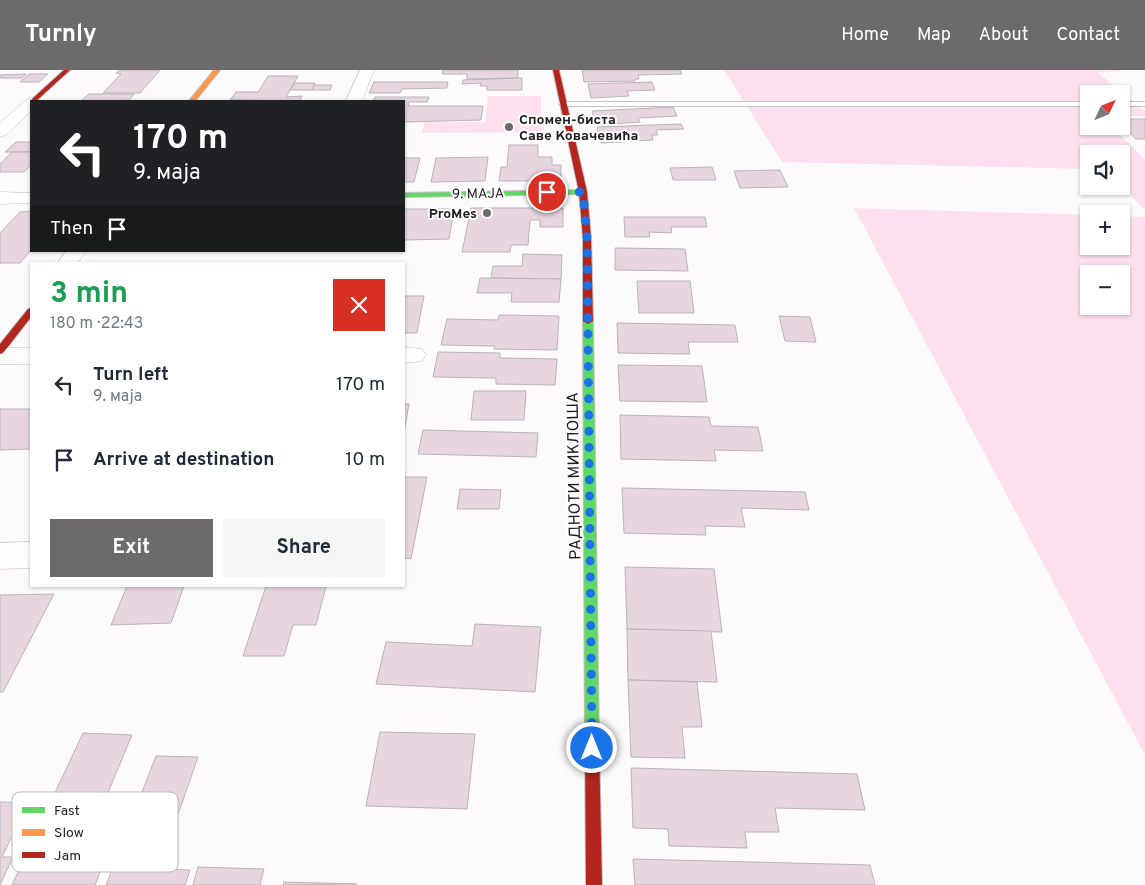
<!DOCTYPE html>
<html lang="en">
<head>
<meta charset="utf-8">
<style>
  :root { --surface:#fff; --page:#f6f6f7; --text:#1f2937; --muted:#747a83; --accent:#6d6a6c }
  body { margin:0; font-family:Overpass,sans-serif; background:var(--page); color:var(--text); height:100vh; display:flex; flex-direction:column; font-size:19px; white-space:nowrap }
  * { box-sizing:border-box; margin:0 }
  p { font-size:16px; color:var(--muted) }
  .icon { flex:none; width:28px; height:28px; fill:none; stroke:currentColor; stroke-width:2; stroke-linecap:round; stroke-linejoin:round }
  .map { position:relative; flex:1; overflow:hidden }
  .details { position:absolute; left:30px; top:192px; width:375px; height:325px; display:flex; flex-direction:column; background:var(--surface); border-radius:0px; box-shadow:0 1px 4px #0004 }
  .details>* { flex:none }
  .guide { position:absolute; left:30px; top:30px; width:375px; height:152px; border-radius:0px; box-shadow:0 1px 4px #0004; background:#202124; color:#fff; overflow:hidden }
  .needle { width:32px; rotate:47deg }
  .buttons { position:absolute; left:1080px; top:15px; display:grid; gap:10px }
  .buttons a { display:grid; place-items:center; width:50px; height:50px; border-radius:0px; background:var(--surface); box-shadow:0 1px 4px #0004; font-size:25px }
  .pin { position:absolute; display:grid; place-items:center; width:42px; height:42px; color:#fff; margin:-21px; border:2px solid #fff; border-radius:50%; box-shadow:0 1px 5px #0007 }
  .me { position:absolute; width:55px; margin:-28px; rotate:0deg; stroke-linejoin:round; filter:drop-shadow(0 0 4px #0008) }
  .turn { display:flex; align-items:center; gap:18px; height:105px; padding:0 20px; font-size:22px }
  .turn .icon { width:65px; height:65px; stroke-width:2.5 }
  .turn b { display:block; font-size:35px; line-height:42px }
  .then { display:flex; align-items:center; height:48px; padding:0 20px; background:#0003; gap:10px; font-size:19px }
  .round { display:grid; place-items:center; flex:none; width:52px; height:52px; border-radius:0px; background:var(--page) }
  .summary { display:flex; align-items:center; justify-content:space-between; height:85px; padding:0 20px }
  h1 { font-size:30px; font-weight:700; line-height:38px; color:#1e9e55 }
  .primary-button { display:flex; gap:10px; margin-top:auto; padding:10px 20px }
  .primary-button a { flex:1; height:58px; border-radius:0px; background:var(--accent); color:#fff; font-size:20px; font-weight:700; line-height:58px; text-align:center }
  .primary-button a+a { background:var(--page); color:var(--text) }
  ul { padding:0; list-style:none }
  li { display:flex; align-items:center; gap:15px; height:75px; padding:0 20px }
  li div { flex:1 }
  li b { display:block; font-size:19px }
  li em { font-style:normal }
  header { display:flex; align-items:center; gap:30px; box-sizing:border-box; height:70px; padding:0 25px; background:var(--accent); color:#fff }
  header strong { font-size:24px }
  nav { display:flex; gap:28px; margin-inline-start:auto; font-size:18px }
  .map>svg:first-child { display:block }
</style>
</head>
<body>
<header>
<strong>Turnly</strong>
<nav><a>Home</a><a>Map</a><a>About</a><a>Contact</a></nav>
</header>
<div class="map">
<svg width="1145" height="815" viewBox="0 0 1145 815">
  <rect width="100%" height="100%" fill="#fdfafc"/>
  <!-- green -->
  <g fill="#fddfef" fill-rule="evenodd">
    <path d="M 724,0 L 1118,0 L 1120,1 L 1097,2 L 1145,42 L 1145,46 L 1121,46 L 1121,24 L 1089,24 L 1089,56 L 1112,56 L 1145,90 L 1145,140 L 1121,116 L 1121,84 L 1089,84 L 1089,99 L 782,92 Z"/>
    <path d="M 488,26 L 541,26 L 541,62 L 422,63 L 425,52 L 485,52 Z"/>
    <path d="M 854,138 L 1089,145 L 1089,176 L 1121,176 L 1121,146 L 1145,147 L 1145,685 ZM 1089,204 L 1121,204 L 1121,236 L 1089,236 Z"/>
  </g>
  <!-- building -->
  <g fill="#e7d5df" stroke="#b8b5b7">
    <path d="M 120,0 L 160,0 L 140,23 L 103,23 L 121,4 L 116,3 Z"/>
    <path d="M 443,0 L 518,0 L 518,8 L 467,9 L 467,4 L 442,4 Z"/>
    <path d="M 582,0 L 680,0 L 682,4 L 638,5 L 639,9 L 635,9 L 635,11 L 584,12 Z"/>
    <path d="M 26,4 L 22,8 L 0,8 L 0,5 Z"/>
    <path d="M 29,4 L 48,4 L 39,12 L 20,12 Z"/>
    <path d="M 268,6 L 298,6 L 286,27 L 302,26 L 300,31 L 230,30 L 236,22 L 258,22 Z"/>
    <path d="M 522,8 L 522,20 L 487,20 L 487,16 L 480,16 L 481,13 L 462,14 L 463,10 Z"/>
    <path d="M 374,12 L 448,12 L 447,18 L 402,19 L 400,23 L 369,23 Z"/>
    <path d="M 652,12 L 655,20 L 627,21 L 629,26 L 591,28 L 588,14 Z"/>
    <path d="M 295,13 L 315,13 L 312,20 L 290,20 Z"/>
    <path d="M 314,15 L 332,15 L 330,20 L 312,20 Z"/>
    <path d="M 89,24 L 134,24 L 129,30 L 122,31 L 81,31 Z"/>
    <path d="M 375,27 L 429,27 L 427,32 L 409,32 L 408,36 L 483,36 L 481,50 L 404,52 L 404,31 L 373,31 Z"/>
    <path d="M 673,37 L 677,46 L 638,48 L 640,52 L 596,55 L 592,41 Z"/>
    <path d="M 1121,49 L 1145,49 L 1145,69 L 1136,69 L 1121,55 Z"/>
    <path d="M 681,54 L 684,59 L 656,60 L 658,65 L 652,65 L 653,70 L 601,73 L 597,57 Z"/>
    <path d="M 16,72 L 31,72 L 31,82 L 5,82 Z"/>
    <path d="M 509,75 L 538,75 L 538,87 L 552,87 L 552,95 L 561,95 L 561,111 L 499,111 L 501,97 L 507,97 Z"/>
    <path d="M 12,82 L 31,82 L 31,95 L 24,102 L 0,102 L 0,94 Z"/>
    <path d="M 488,87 L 485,111 L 431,112 L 436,88 Z"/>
    <path d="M 404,88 L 420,88 L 414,112 L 404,112 Z"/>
    <path d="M 712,97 L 716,110 L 673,110 L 670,98 Z"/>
    <path d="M 780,100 L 788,117 L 740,118 L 734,101 Z"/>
    <path d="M 471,138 L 563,138 L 563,157 L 540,157 L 540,150 L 530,150 L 528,175 L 511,175 L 510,182 L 462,182 Z"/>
    <path d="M 404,139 L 454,139 L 449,169 L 404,170 Z"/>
    <path d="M 31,141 L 31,180 L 20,193 L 0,193 L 0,163 L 20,142 Z"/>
    <path d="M 624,147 L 705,147 L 707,157 L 671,157 L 672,163 L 649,162 L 650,167 L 625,167 Z"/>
    <path d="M 615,178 L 685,179 L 688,201 L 615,200 Z"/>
    <path d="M 523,184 L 562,185 L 561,209 L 491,208 L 493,196 L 522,196 Z"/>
    <path d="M 480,208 L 561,209 L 559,232 L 511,232 L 512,223 L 477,223 Z"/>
    <path d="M 637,211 L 690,211 L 694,243 L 639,243 Z"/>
    <path d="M 404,226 L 424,226 L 417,263 L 404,263 Z"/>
    <path d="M 499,245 L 559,246 L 557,280 L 494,279 L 495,276 L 441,275 L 447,249 L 498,250 Z"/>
    <path d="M 779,246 L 810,247 L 816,272 L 785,271 Z"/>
    <path d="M 617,253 L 735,255 L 738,272 L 688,272 L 690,284 L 618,283 Z"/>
    <path d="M 438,282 L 500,283 L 500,288 L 557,289 L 555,315 L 496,314 L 496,308 L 433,307 Z"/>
    <path d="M 618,295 L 702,296 L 707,332 L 620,331 Z"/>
    <path d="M 474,321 L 526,321 L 524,350 L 471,350 Z"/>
    <path d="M 404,334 L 409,334 L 404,362 Z"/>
    <path d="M 0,339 L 31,339 L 31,379 L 0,380 Z"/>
    <path d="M 620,345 L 709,347 L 711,356 L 758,357 L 763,381 L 714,380 L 716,391 L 621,389 Z"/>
    <path d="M 423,360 L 538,363 L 536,387 L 418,384 Z"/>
    <path d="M 404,407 L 427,407 L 411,489 L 404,488 Z"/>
    <path d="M 622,418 L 805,422 L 809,440 L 741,438 L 745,457 L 705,456 L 706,465 L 624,463 Z"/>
    <path d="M 460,419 L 501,420 L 499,439 L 457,439 Z"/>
    <path d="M 625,497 L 714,499 L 722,562 L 627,559 Z"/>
    <path d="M 127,516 L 184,516 L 171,553 L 111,555 Z"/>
    <path d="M 266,516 L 326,516 L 316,555 L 293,555 L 284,586 L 243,586 Z"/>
    <path d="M 54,524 L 3,622 L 0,622 L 0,525 Z"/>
    <path d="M 475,554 L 541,557 L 535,622 L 376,614 L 386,572 L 472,576 Z"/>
    <path d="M 627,559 L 711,561 L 717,612 L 628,610 Z"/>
    <path d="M 628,610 L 697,612 L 702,657 L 682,657 L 685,688 L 631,687 Z"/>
    <path d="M 380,662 L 475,664 L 467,739 L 366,736 Z"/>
    <path d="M 83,663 L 132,665 L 89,768 L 113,769 L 95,815 L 12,815 Z"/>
    <path d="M 156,686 L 198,687 L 159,799 L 190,800 L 185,815 L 106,815 Z"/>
    <path d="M 631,698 L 857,704 L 865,740 L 775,738 L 779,762 L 745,762 L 747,778 L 669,776 L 668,759 L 633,758 Z"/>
    <path d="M 0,732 L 28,733 L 2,787 L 13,787 L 0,815 Z"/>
    <path d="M 633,789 L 870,795 L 875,815 L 635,815 Z"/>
    <path d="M 198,797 L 264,799 L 260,815 L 193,815 Z"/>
    <path d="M 284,812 L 357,814 L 283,815 Z"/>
  </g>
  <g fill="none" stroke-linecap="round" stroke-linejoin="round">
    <!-- lane casing -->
    <g stroke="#c4c1c3" stroke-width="2">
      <g id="lane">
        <path d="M 560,32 L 1089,32 L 1089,36 L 563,36 L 559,34 Z"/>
        <rect x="1121" y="32" width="24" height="4"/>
      </g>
    </g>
    <!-- street casing -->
    <g stroke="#c4c1c3" stroke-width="1">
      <g id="street">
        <path d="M 360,0 L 374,0 L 362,31 L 346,31 Z"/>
        <path d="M 31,28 L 38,31 L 31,31 L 31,41 L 6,65 L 0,67 L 0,53 L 26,30 Z"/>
        <path d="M 0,122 L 31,123 L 31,133 L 0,134 Z"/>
        <path d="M 66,181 L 86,181 L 77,194 L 57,194 Z"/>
        <path d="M 404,277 L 422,279 L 426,285 L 422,291 L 404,293 Z"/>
        <rect x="0" y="278" width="31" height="16"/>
        <path d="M 31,472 L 31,498 L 0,499 L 0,473 Z"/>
      </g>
    </g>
    <!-- fast casing -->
    <g stroke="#c4c1c3" stroke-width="2">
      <g id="fast">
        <path d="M 583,120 L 587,122 L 586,124 L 404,127 L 404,123 Z"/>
        <path d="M 588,248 L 593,251 L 599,673 L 597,678 L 592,680 L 587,678 L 585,673 L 583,251 Z"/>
      </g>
    </g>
    <!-- slow casing -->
    <g stroke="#c4c1c3" stroke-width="2">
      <path id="slow" d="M 214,0 L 220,0 L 195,31 L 189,31 Z"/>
    </g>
    <!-- jam casing -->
    <g stroke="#c4c1c3" stroke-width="2">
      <g id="jam">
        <path d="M 64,0 L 70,0 L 36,31 L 31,32 L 31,30 Z"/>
        <path d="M 553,0 L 559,0 L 587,122 L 591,168 L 593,251 L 588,254 L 583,251 L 583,168 L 579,122 Z"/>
        <path d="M 31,238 L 31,247 L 3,283 L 0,284 L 0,274 L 28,239 Z"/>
        <path d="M 592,666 L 597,668 L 599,673 L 602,815 L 586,815 L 585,673 L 587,668 Z"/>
      </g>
    </g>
    <!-- lane -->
    <use href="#lane" fill="#fffeff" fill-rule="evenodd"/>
    <!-- street -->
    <use href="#street" fill="#fffeff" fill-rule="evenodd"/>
    <!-- fast -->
    <use href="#fast" fill="#63d668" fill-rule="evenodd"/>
    <!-- slow -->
    <use href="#slow" fill="#ff974d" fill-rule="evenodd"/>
    <!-- jam -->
    <use href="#jam" fill="#b3261e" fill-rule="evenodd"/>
  </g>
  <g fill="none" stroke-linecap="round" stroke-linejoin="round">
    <!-- route -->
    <path stroke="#1a73e8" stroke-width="9" stroke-dasharray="0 16.2" d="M 547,122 L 583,122 L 587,168 L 592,678"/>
  </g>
  <!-- markers -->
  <g fill="#6d6a6c" stroke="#fff" stroke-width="2">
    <circle cx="509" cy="57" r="5"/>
    <circle cx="487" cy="143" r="5"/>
  </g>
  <g text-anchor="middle" stroke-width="4" stroke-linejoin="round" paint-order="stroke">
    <!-- far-poi labels -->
    <g font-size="14" font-weight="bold" fill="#201c1e" stroke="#fff" text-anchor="start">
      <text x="519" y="54">Спомен-биста<tspan x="519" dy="16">Саве Ковачевића</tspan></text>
      <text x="477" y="148" text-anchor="end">ProMes</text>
    </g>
    <!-- far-street labels -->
    <g font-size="14" fill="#201c1e" stroke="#fff">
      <text transform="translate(478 123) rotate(-1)" y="5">9. МАЈА</text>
    </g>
    <!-- street labels -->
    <g font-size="16" fill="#201c1e" stroke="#fff">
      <text transform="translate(573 406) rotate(-91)" y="6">РАДНОТИ МИКЛОША</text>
    </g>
  </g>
  <!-- legend -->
  <rect x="12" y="722" width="166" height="80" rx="8" fill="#fff" stroke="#bcbbbc" stroke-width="1"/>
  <rect x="22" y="737" width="23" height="6" fill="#63d668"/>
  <rect x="22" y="759" width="23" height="7" fill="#ff974d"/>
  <rect x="22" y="782" width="23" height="6" fill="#b3261e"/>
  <g font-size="14" fill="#201c1e">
    <text x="54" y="745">Fast</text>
    <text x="54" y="767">Slow</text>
    <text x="54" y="790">Jam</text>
  </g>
</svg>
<div class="buttons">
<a><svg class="needle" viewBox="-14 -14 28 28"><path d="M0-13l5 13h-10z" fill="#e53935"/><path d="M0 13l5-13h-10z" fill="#747a83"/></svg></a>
<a><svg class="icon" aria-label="sound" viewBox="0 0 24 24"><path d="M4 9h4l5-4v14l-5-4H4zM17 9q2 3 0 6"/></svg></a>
<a>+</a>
<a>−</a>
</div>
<div class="pin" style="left:547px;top:122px;background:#d93025"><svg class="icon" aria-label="arrive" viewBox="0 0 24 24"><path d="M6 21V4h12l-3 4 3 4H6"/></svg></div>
<svg class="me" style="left:592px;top:678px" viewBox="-20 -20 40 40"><circle r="17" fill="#1a73e8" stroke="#fff" stroke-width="3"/><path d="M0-11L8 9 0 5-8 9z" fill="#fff"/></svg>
<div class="guide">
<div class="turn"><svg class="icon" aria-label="left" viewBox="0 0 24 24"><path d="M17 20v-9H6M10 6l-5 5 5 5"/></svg><div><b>170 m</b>9. маја</div></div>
<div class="then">Then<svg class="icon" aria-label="arrive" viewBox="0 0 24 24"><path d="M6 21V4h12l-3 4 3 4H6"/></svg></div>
</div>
<section class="details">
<div class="summary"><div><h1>3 min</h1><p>180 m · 22:43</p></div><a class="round" style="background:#d93025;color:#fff"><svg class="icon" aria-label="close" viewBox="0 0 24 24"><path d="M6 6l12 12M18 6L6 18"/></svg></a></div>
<ul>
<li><svg class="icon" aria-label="left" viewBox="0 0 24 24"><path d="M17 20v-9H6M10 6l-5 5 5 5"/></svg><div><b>Turn left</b><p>9. маја</p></div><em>170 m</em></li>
<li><svg class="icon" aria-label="arrive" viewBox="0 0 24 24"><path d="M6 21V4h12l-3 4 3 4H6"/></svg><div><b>Arrive at destination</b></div><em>10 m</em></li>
</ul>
<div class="primary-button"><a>Exit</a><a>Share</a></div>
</section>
</div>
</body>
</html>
